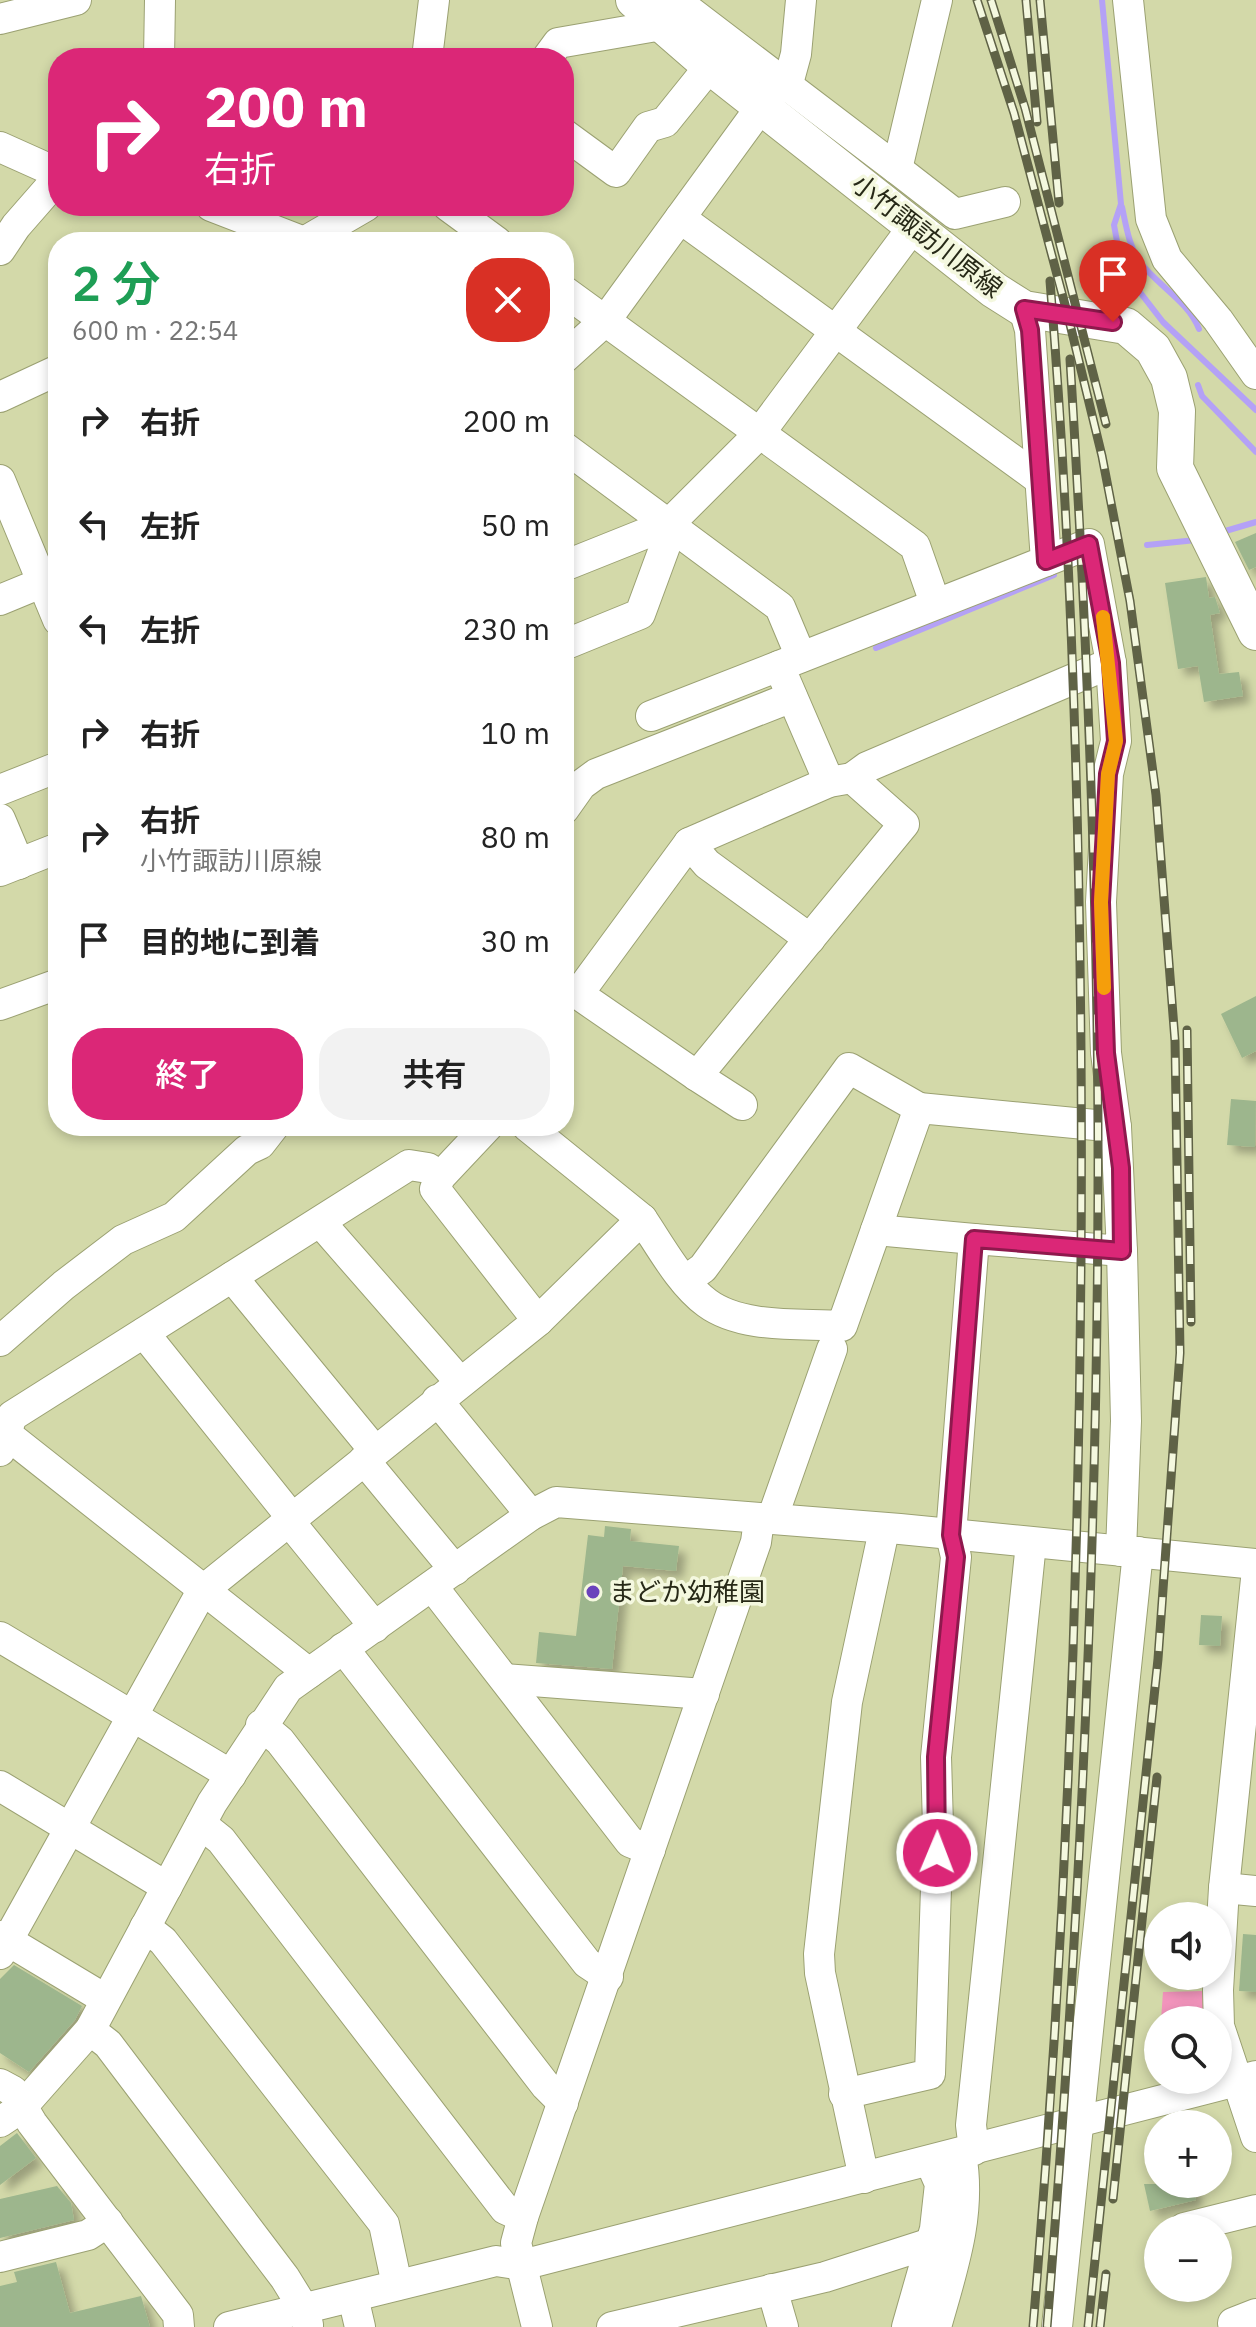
<!DOCTYPE html>
<html lang="ja">
<head>
<meta charset="utf-8">
<style>
  :root { --surface:#fff; --page:#f2f2f2; --text:#222; --muted:#767676; --accent:#db2777 }
  body { margin:0; font-family:"IBM Plex Sans","Noto Sans JP",sans-serif; background:var(--page); color:var(--text); height:100vh; display:flex; flex-direction:column; font-size:30px; white-space:nowrap }
  * { box-sizing:border-box; margin:0 }
  p { font-size:26px; color:var(--muted) }
  .icon { flex:none; width:44px; height:44px; fill:none; stroke:currentColor; stroke-width:2; stroke-linecap:round; stroke-linejoin:round }
  .map { position:relative; flex:1; overflow:hidden }
  .panel { position:absolute; left:48px; top:232px; width:526px; height:904px; display:flex; flex-direction:column; background:var(--surface); border-radius:32px; box-shadow:0 4px 12px #0003 }
  .panel>* { flex:none }
  .banner { position:absolute; left:48px; top:48px; width:526px; height:168px; border-radius:32px; box-shadow:0 4px 12px #0003; background:#db2777; color:#fff; overflow:hidden }
  .tools { position:absolute; left:1144px; top:1902px; display:grid; gap:16px }
  .tools a { display:grid; place-items:center; width:88px; height:88px; border-radius:50%; background:var(--surface); box-shadow:0 4px 12px #0003; font-size:40px }
  .pin { position:absolute; display:grid; place-items:center; width:68px; height:68px; color:#fff; margin:-82px -34px; border-radius:50% 50% 50% 0; rotate:-45deg; box-shadow:0 0 8px #0007 }
  .pin .icon { rotate:45deg }
  .me { position:absolute; width:88px; margin:-44px; rotate:1deg; stroke-linejoin:round; filter:drop-shadow(0 0 6px #0008) }
  .turn { display:flex; align-items:center; gap:28px; height:168px; padding:0 24px; font-size:36px }
  .turn .icon { width:104px; height:104px; stroke-width:2.5 }
  .turn b { display:block; font-size:56px; line-height:68px }
  .round { display:grid; place-items:center; flex:none; width:84px; height:84px; border-radius:32px; background:var(--page) }
  .head { display:flex; align-items:center; justify-content:space-between; height:136px; padding:0 24px }
  h1 { font-size:48px; font-weight:600; line-height:60px; color:#1e9e55 }
  .primary-button { display:flex; gap:16px; margin-top:auto; padding:16px 24px }
  .primary-button a { flex:1; height:92px; border-radius:32px; background:var(--accent); color:#fff; font-size:32px; font-weight:600; line-height:92px; text-align:center }
  .primary-button a+a { background:var(--page); color:var(--text) }
  ul { padding:0; list-style:none }
  li { display:flex; align-items:center; gap:24px; height:104px; padding:0 24px }
  li div { flex:1 }
  li b { display:block; font-size:30px }
  li em { font-style:normal }
  .map>svg:first-child { display:block }
</style>
</head>
<body>
<div class="map">
<svg width="1256" height="2327" viewBox="0 0 1256 2327">
  <defs>
    <filter id="shadow"><feDropShadow dx="7" dy="7" stdDeviation="4" flood-color="#0004"/></filter>
  </defs>
  <rect width="100%" height="100%" fill="#d3d9a9"/>
  <!-- green -->
  <path fill="#f294bc" d="M 1205,1991 L 1208,2020 L 1161,2020 L 1163,1992 Z"/>
  <g fill="none" stroke-linecap="round" stroke-linejoin="round">
    <!-- stream -->
    <g stroke="#b4a1f6" stroke-width="6">
      <path d="M 1102,0 L 1121,204 L 1114,225 L 1122,269 L 1163,322 L 1256,410"/>
      <path d="M 1122,207 C 1126,225 1129,247 1140,262 C 1158,286 1188,301 1199,329"/>
      <path d="M 1198,385 L 1202,396 L 1256,452"/>
      <path d="M 1222,532 L 1256,522"/>
      <path d="M 1147,545 L 1196,540"/>
      <path d="M 876,648 L 1054,575"/>
    </g>
  </g>
  <!-- building -->
  <g fill="#9db68d" filter="url(#shadow)">
    <path d="M 1256,533 L 1256,567 L 1249,570 L 1235,542 Z"/>
    <path d="M 1206,577 L 1209,598 L 1215,597 L 1220,613 L 1210,615 L 1219,674 L 1239,672 L 1243,696 L 1204,702 L 1198,666 L 1178,669 L 1165,583 Z"/>
    <path d="M 1256,996 L 1256,1051 L 1242,1058 L 1221,1014 Z"/>
    <path d="M 1231,1099 L 1256,1101 L 1255,1147 L 1227,1145 Z"/>
    <path d="M 605,1526 L 631,1529 L 630,1541 L 679,1546 L 676,1571 L 623,1566 L 612,1669 L 536,1663 L 539,1632 L 576,1636 L 588,1535 L 604,1537 Z"/>
    <path d="M 1201,1615 L 1222,1616 L 1220,1646 L 1199,1645 Z"/>
    <path d="M 1243,1934 L 1256,1935 L 1256,1992 L 1239,1991 Z"/>
    <path d="M 14,1965 L 82,2006 L 75,2020 L 29,2072 L 0,2053 L 0,1979 Z"/>
    <path d="M 17,2133 L 36,2158 L 0,2185 L 0,2146 Z"/>
    <path d="M 1144,2184 L 1192,2184 L 1196,2200 L 1150,2211 Z"/>
    <path d="M 57,2186 L 71,2203 L 74,2220 L 0,2238 L 0,2199 Z"/>
    <path d="M 56,2262 L 70,2313 L 141,2296 L 150,2327 L 0,2327 L 0,2286 L 17,2282 L 14,2272 Z"/>
  </g>
  <g fill="none" stroke-linecap="round" stroke-linejoin="round">
    <!-- minor casing -->
    <g stroke="#9ba172" stroke-width="32">
      <g id="minor">
        <path d="M 675,0 L 897,169 L 937,0"/>
        <path d="M 1128,0 L 1151,219 L 1167,259 L 1218,320 L 1256,374"/>
        <path d="M 0,19 L 76,0"/>
        <path d="M 159,58 L 160,0"/>
        <path d="M 427,58 L 434,0"/>
        <path d="M 547,58 L 558,43 L 662,25"/>
        <path d="M 787,87 L 796,54 L 801,0"/>
        <path d="M 564,134 L 616,172 L 648,127 L 665,122 L 710,66"/>
        <path d="M 0,147 L 58,173"/>
        <path d="M 897,169 L 955,214 L 1005,202"/>
        <path d="M 211,206 L 304,242"/>
        <path d="M 448,206 L 497,242"/>
        <path d="M 680,218 L 1039,479"/>
        <path d="M 304,242 L 366,206"/>
        <path d="M 0,250 L 16,226 L 58,178"/>
        <path d="M 564,291 L 915,546 L 935,603"/>
        <path d="M 564,358 L 605,321 L 774,89"/>
        <path d="M 0,397 L 58,370"/>
        <path d="M 564,447 L 780,607 L 801,657"/>
        <path d="M 0,480 L 58,620"/>
        <path d="M 1046,561 L 1089,544 L 1111,663 L 1116,741 L 1108,774 L 1101,902 L 1106,1053 L 1116,1127"/>
        <path d="M 564,566 L 669,524 L 759,434 L 913,227"/>
        <path d="M 0,600 L 58,576"/>
        <path d="M 564,645 L 640,614 L 668,538 L 669,524"/>
        <path d="M 651,716 L 779,666"/>
        <path d="M 852,778 L 867,767 L 1111,663"/>
        <path d="M 829,782 L 779,666 L 1046,561 L 1030,330 L 1024,309"/>
        <path d="M 0,790 L 58,767"/>
        <path d="M 564,809 L 581,785 L 596,774 L 792,697"/>
        <path d="M 0,819 L 19,864"/>
        <path d="M 689,843 L 707,864 L 810,939"/>
        <path d="M 0,871 L 58,848"/>
        <path d="M 564,985 L 578,994 L 697,1076 L 904,824 L 852,778 L 829,782 L 689,843 L 578,994"/>
        <path d="M 0,1005 L 58,984"/>
        <path d="M 697,1076 L 742,1105"/>
        <path d="M 488,1126 L 440,1177 L 435,1189 L 538,1321"/>
        <path d="M 527,1126 L 642,1219"/>
        <path d="M 321,1223 L 460,1382"/>
        <path d="M 876,1230 L 974,1239"/>
        <path d="M 232,1277 L 375,1451"/>
        <path d="M 685,1281 L 703,1268 L 849,1068 L 919,1108"/>
        <path d="M 144,1333 L 292,1518"/>
        <path d="M 0,1341 L 64,1285 L 123,1240 L 174,1217 L 247,1150 L 260,1144 L 274,1126"/>
        <path d="M 437,1400 L 531,1515"/>
        <path d="M 0,1429 L 309,1673"/>
        <path d="M 0,1451 L 12,1416 L 409,1165 L 428,1168 L 440,1177"/>
        <path d="M 364,1460 L 455,1570"/>
        <path d="M 772,1519 L 832,1349"/>
        <path d="M 289,1521 L 375,1627"/>
        <path d="M 1121,1551 L 1126,1421 L 1122,1251"/>
        <path d="M 1256,1579 L 1224,1888 L 1218,1990 L 1219,2026 L 1256,2137"/>
        <path d="M 432,1586 L 630,1842 L 650,1850"/>
        <path d="M 0,1637 L 231,1775"/>
        <path d="M 343,1648 L 587,1963 L 608,1977"/>
        <path d="M 505,1679 L 704,1694"/>
        <path d="M 261,1725 L 280,1741 L 546,2086 L 563,2103"/>
        <path d="M 0,1786 L 167,1887"/>
        <path d="M 201,1824 L 221,1840 L 505,2209 L 523,2217"/>
        <path d="M 1224,1888 L 1256,1891"/>
        <path d="M 145,1927 L 163,1941 L 384,2224 L 397,2285"/>
        <path d="M 0,1936 L 105,1999"/>
        <path d="M 0,1954 L 202,1591 L 538,1321 L 642,1219 C 661,1247 680,1283 707,1303 C 742,1329 801,1323 842,1326 L 919,1108 L 1116,1127 L 1122,1251 L 974,1239 L 951,1535 L 956,1557 L 936,1757 L 938,1826 L 930,2074 L 844,2094"/>
        <path d="M 90,2030 L 108,2044 L 285,2278 L 304,2309 L 308,2325"/>
        <path d="M 0,2084 L 13,2091 L 32,2123 L 178,2315 L 179,2327"/>
        <path d="M 0,2122 L 21,2108 L 90,2030 L 212,1803 L 288,1688 L 531,1515 L 556,1502 L 900,1529 L 1256,1564"/>
        <path d="M 974,2150 L 971,2125 L 1031,1543"/>
        <path d="M 864,2178 L 820,1973 L 819,1954 L 847,1702 L 884,1530"/>
        <path d="M 1184,2228 L 1256,2210"/>
        <path d="M 0,2257 L 88,2235 L 108,2222"/>
        <path d="M 772,2289 L 783,2327"/>
        <path d="M 353,2297 L 360,2327"/>
        <path d="M 229,2327 L 496,2261 L 522,2265 L 1256,2076"/>
        <path d="M 537,2327 L 516,2243 L 523,2217 L 756,1542 L 759,1520"/>
        <path d="M 612,2327 L 825,2277 L 931,2243"/>
        <path d="M 907,2327 L 935,2229 L 940,2184 L 930,2161"/>
        <path d="M 936,2327 C 952,2270 972,2214 961,2154"/>
        <path d="M 1057,2327 L 1138,1552"/>
        <path d="M 1234,2327 L 1233,2323 L 1256,2314"/>
      </g>
    </g>
    <!-- major casing -->
    <g stroke="#9ba172" stroke-width="38">
      <path id="major" d="M 634,0 L 710,66 L 994,290 L 1024,309 L 1126,326 L 1153,349 L 1169,378 L 1177,411 L 1175,468 L 1256,632"/>
    </g>
    <!-- minor -->
    <use href="#minor" stroke="#fff" stroke-width="30"/>
    <!-- major -->
    <use href="#major" stroke="#fff" stroke-width="36"/>
    <!-- rail casing -->
    <g stroke="#5f6246" stroke-width="9">
      <g id="rail">
        <path d="M 977,0 L 1014,113 L 1068,316 L 1102,456 L 1130,601 L 1156,795 L 1175,1041 L 1180,1353 L 1158,1659 L 1088,2327"/>
        <path d="M 991,0 L 1025,108 L 1106,424"/>
        <path d="M 1026,0 L 1037,122"/>
        <path d="M 1040,0 L 1059,203"/>
        <path d="M 1187,1030 L 1191,1322"/>
        <path d="M 1113,2199 L 1157,1777"/>
        <path d="M 1033,2327 C 1069,1903 1084,1478 1081,1052 C 1079,795 1071,538 1050,281"/>
        <path d="M 1047,2327 C 1078,1948 1097,1570 1098,1190 C 1099,913 1087,635 1070,359"/>
        <path d="M 1100,2327 L 1106,2274"/>
      </g>
    </g>
    <!-- rail -->
    <use href="#rail" stroke="#f4f8df" stroke-width="6" stroke-dasharray="18" stroke-linecap="butt"/>
  </g>
  <g fill="none" stroke-linecap="round" stroke-linejoin="round">
    <!-- route casing -->
    <g stroke="#8e194d" stroke-width="20">
      <path id="route" d="M 937,1853 L 936,1757 L 956,1557 L 951,1535 L 974,1239 L 1122,1251 L 1121,1168 L 1106,1053 L 1101,902 L 1108,774 L 1116,741 L 1111,663 L 1089,544 L 1046,561 L 1030,330 L 1024,309 L 1113,322"/>
    </g>
    <!-- route -->
    <use href="#route" stroke="#db2777" stroke-width="14"/>
    <!-- slow -->
    <path stroke="#f59e0b" stroke-width="14" d="M 1103,617 L 1116,741 L 1108,774 L 1101,902 L 1104,988"/>
  </g>
  <!-- markers -->
  <circle fill="#6a43bc" stroke="#f4f8df" stroke-width="3" cx="593" cy="1592" r="8"/>
  <g text-anchor="middle" stroke-width="7" stroke-linejoin="round" paint-order="stroke">
    <!-- street labels -->
    <g font-size="26" fill="#272917" stroke="#f4f8df">
      <text transform="translate(927 236) rotate(38)" y="9">小竹諏訪川原線</text>
    </g>
    <!-- poi labels -->
    <g font-size="26" fill="#272917" stroke="#f4f8df" text-anchor="start">
      <text x="609" y="1601">まどか幼稚園</text>
    </g>
  </g>
</svg>
<div class="tools">
<a><svg class="icon" aria-label="sound" viewBox="0 0 24 24"><path d="M4 9h4l5-4v14l-5-4H4zM17 9q2 3 0 6"/></svg></a>
<a><svg class="icon" aria-label="search" viewBox="0 0 24 24"><circle cx="10" cy="10" r="6"/><path d="M15 15l6 6"/></svg></a>
<a>+</a>
<a>−</a>
</div>
<div class="pin" style="left:1113px;top:322px;background:#d93025"><svg class="icon" aria-label="arrive" viewBox="0 0 24 24"><path d="M6 21V4h12l-3 4 3 4H6"/></svg></div>
<svg class="me" style="left:937px;top:1853px" viewBox="-20 -20 40 40"><circle r="17" fill="#db2777" stroke="#fff" stroke-width="3"/><path d="M0-11L8 9 0 5-8 9z" fill="#fff"/></svg>
<div class="banner">
<div class="turn"><svg class="icon" aria-label="right" viewBox="0 0 24 24"><path d="M7 20v-9h11M14 6l5 5-5 5"/></svg><div><b>200 m</b>右折</div></div>
</div>
<section class="panel">
<div class="head"><div><h1>2 分</h1><p>600 m · 22:54</p></div><a class="round" style="background:#d93025;color:#fff"><svg class="icon" aria-label="close" viewBox="0 0 24 24"><path d="M6 6l12 12M18 6L6 18"/></svg></a></div>
<ul>
<li><svg class="icon" aria-label="right" viewBox="0 0 24 24"><path d="M7 20v-9h11M14 6l5 5-5 5"/></svg><div><b>右折</b></div><em>200 m</em></li>
<li><svg class="icon" aria-label="left" viewBox="0 0 24 24"><path d="M17 20v-9H6M10 6l-5 5 5 5"/></svg><div><b>左折</b></div><em>50 m</em></li>
<li><svg class="icon" aria-label="left" viewBox="0 0 24 24"><path d="M17 20v-9H6M10 6l-5 5 5 5"/></svg><div><b>左折</b></div><em>230 m</em></li>
<li><svg class="icon" aria-label="right" viewBox="0 0 24 24"><path d="M7 20v-9h11M14 6l5 5-5 5"/></svg><div><b>右折</b></div><em>10 m</em></li>
<li><svg class="icon" aria-label="right" viewBox="0 0 24 24"><path d="M7 20v-9h11M14 6l5 5-5 5"/></svg><div><b>右折</b><p>小竹諏訪川原線</p></div><em>80 m</em></li>
<li><svg class="icon" aria-label="arrive" viewBox="0 0 24 24"><path d="M6 21V4h12l-3 4 3 4H6"/></svg><div><b>目的地に到着</b></div><em>30 m</em></li>
</ul>
<div class="primary-button"><a>終了</a><a>共有</a></div>
</section>
</div>
</body>
</html>
